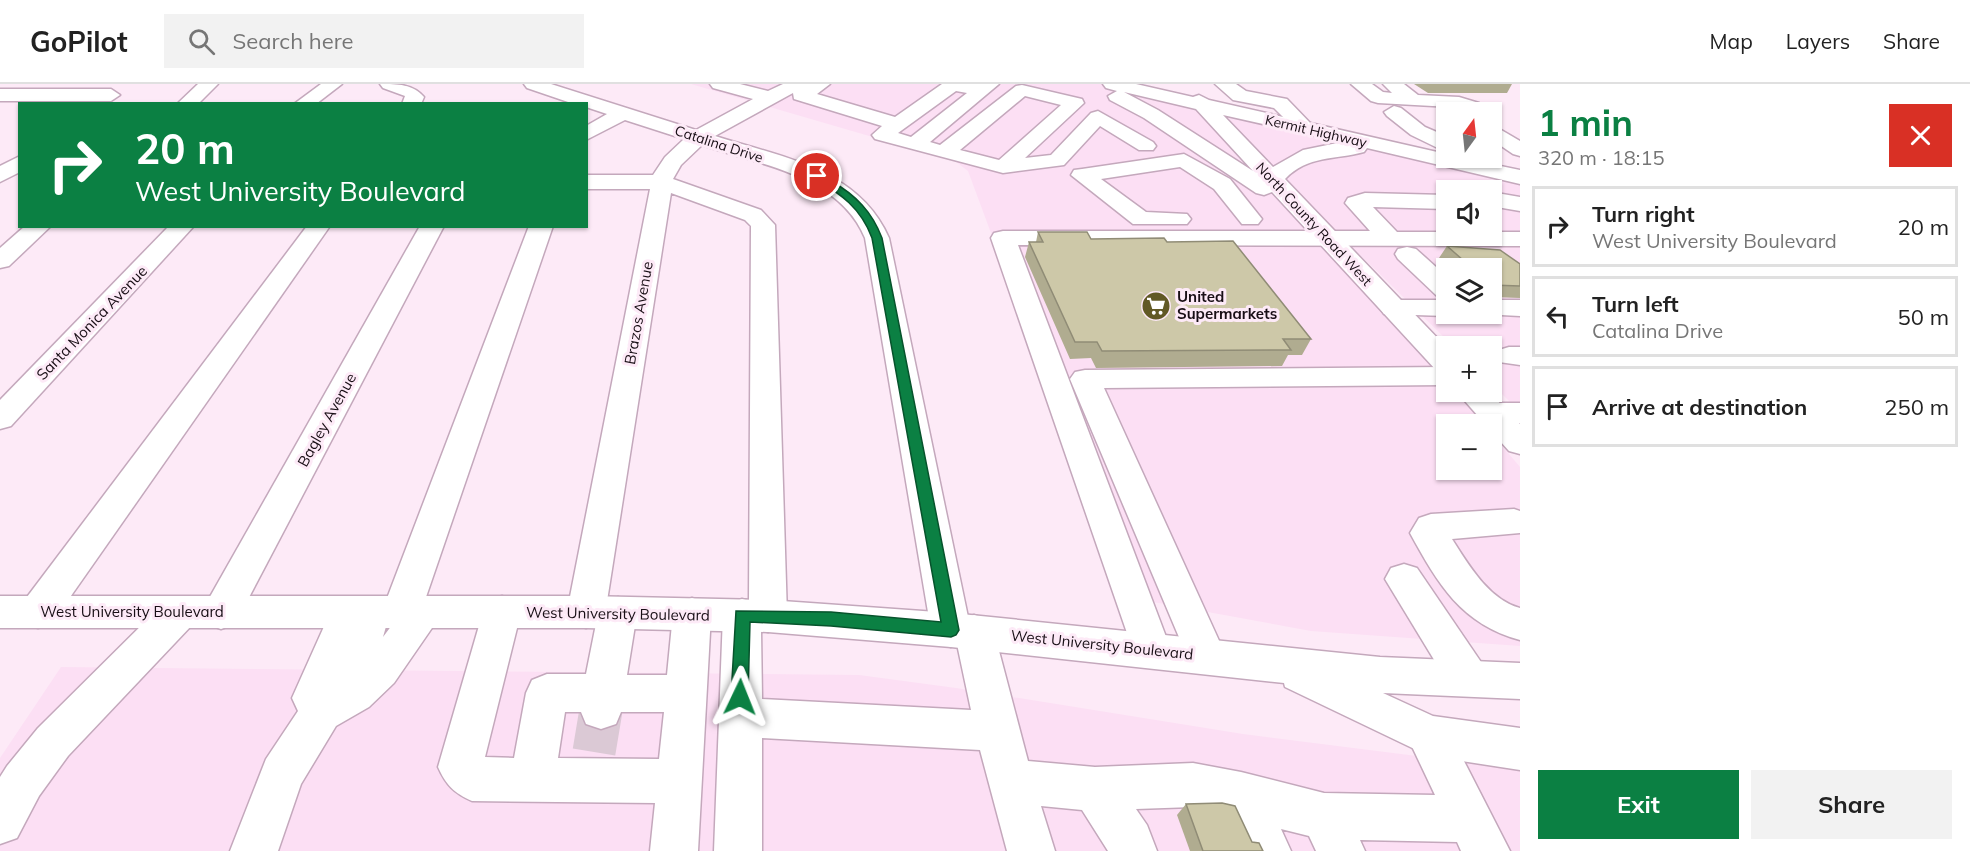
<!DOCTYPE html>
<html lang="en">
<head>
<meta charset="utf-8">
<style>
  :root { --surface:#fff; --page:#f2f2f2; --text:#222; --muted:#767676; --line:#e0e0e0; --accent:#0b8043 }
  body { margin:0; font-family:Mulish,sans-serif; background:var(--page); color:var(--text); height:100vh; display:flex; flex-direction:column; font-size:22px; white-space:nowrap }
  * { box-sizing:border-box; margin:0 }
  p { font-size:20px; color:var(--muted) }
  .icon { flex:none; width:33px; height:33px; fill:none; stroke:currentColor; stroke-width:2; stroke-linecap:round; stroke-linejoin:round }
  .map { position:relative; flex:1; overflow:hidden }
  .details { display:flex; flex-direction:column; background:var(--surface); width:450px }
  .details>* { flex:none }
  .guide { position:absolute; left:18px; top:18px; width:570px; height:126px; border-radius:0px; box-shadow:0 2px 4px #0004; background:#0b8043; color:#fff; overflow:hidden }
  .needle { width:39px; rotate:15deg }
  .controls { position:absolute; left:1436px; top:18px; display:grid; gap:12px }
  .controls a { display:grid; place-items:center; width:66px; height:66px; border-radius:0px; background:var(--surface); box-shadow:0 2px 4px #0004; font-size:30px }
  .pin { position:absolute; display:grid; place-items:center; width:51px; height:51px; color:#fff; margin:-26px; border:3px solid #fff; border-radius:50%; box-shadow:0 2px 6px #0007 }
  .me { position:absolute; width:66px; margin:-33px; rotate:2deg; stroke-linejoin:round; filter:drop-shadow(0 0 4px #0008) }
  .turn { display:flex; align-items:center; gap:21px; height:126px; padding:0 18px; font-size:27px }
  .turn .icon { width:78px; height:78px; stroke-width:2.5 }
  .turn b { display:block; font-size:42px; line-height:51px }
  .round { display:grid; place-items:center; flex:none; width:63px; height:63px; border-radius:0px; background:var(--page) }
  .head { display:flex; align-items:center; justify-content:space-between; height:102px; padding:0 18px }
  h1 { font-size:36px; font-weight:700; line-height:45px; color:var(--accent) }
  .primary-button { display:flex; gap:12px; margin-top:auto; padding:12px 18px }
  .primary-button a { flex:1; height:69px; border-radius:0px; background:var(--accent); color:#fff; font-size:24px; font-weight:700; line-height:69px; text-align:center }
  .primary-button a+a { background:var(--page); color:var(--text) }
  ul { padding:0; list-style:none }
  li { display:flex; align-items:center; gap:18px; height:81px; margin:0 12px 9px; padding:0 6px; border:3px solid var(--line); border-radius:0px }
  li div { flex:1 }
  li b { display:block; font-size:22px }
  li em { font-style:normal }
  header { display:flex; align-items:center; gap:36px; box-sizing:border-box; height:84px; padding:0 30px; background:var(--surface); border-bottom:2px solid var(--line) }
  header strong { font-size:28px }
  nav { display:flex; gap:33px; margin-inline-start:auto; font-size:21px }
  .search { width:420px; height:54px; background:var(--page); display:flex; align-items:center; gap:15px; box-sizing:border-box; padding:0 21px; border-radius:0px; color:var(--muted); font-size:22px }
  main { display:flex; flex:1; min-height:0 }
  .map>svg:first-child { display:block }
</style>
</head>
<body>
<header>
<strong>GoPilot</strong>
<div class="search"><svg class="icon" aria-label="search" viewBox="0 0 24 24"><circle cx="10" cy="10" r="6"/><path d="M15 15l6 6"/></svg>Search here</div>
<nav><a>Map</a><a>Layers</a><a>Share</a></nav>
</header>
<main>
<div class="map">
<svg width="1520" height="767" viewBox="0 0 1520 767">
  <rect width="100%" height="100%" fill="#fdeaf7"/>
  <!-- built -->
  <g fill="#fcdff4" fill-rule="evenodd">
    <path d="M 691,0 L 1117,0 L 1520,93 L 1520,328 L 1491,299 L 1491,262 L 1453,262 L 1216,29 L 1446,297 L 1446,308 L 1455,308 L 1484,340 L 1446,340 L 1446,386 L 1491,386 L 1491,349 L 1520,383 L 1520,562 L 1311,547 L 1126,513 L 968,87 L 955,77 ZM 1446,106 L 1491,106 L 1491,152 L 1446,152 ZM 1446,184 L 1491,184 L 1491,230 L 1446,230 Z"/>
    <path d="M 61,583 L 859,591 L 956,604 L 1243,650 L 1520,685 L 1520,767 L 0,767 L 0,674 Z"/>
  </g>
  <g fill="none" stroke-linecap="round" stroke-linejoin="round">
    <!-- minor-tunnel -->
    <path stroke="#dbc9d5" stroke-width="43" stroke-dasharray="43 21" stroke-linecap="butt" d="M 594,668 L 601,626"/>
    <!-- minor casing -->
    <g stroke="#c4a8bc" stroke-width="3">
      <g id="minor">
        <path d="M 198,0 L 218,0 L 198,20 L 177,20 Z"/>
        <path d="M 321,0 L 342,0 L 316,20 L 294,20 Z"/>
        <path d="M 380,0 C 398,0 413,0 424,13 L 421,20 L 402,20 L 405,12 L 383,4 Z"/>
        <path d="M 524,0 L 551,0 L 696,46 L 753,15 L 713,4 L 710,0 L 740,0 L 768,7 L 783,0 L 830,0 L 817,10 L 895,33 L 942,0 L 999,0 L 930,58 L 940,61 L 1016,2 L 1022,1 L 1082,15 L 1084,19 L 1025,74 L 1051,71 L 1091,29 L 1098,27 L 1153,58 L 1156,62 L 1153,66 L 1139,66 L 1100,42 L 1064,81 L 1003,89 L 875,55 L 872,51 L 882,42 L 794,15 L 793,9 L 715,52 C 781,73 858,84 889,154 L 968,533 L 974,531 L 988,536 L 994,548 L 1028,677 L 1095,683 L 1193,679 L 1241,688 L 1324,709 L 1435,711 L 1407,652 L 1414,638 L 1429,632 L 1444,638 L 1510,767 L 1461,767 L 1457,758 L 1360,756 L 1365,767 L 1316,767 L 1309,752 L 1281,745 L 1291,767 L 1243,767 L 1227,731 L 1193,723 L 1136,725 L 1147,741 L 1157,767 L 1108,767 L 1082,726 L 1041,722 L 1055,767 L 1007,767 L 980,666 L 762,654 L 762,767 L 714,767 L 723,531 L 728,520 L 742,515 L 749,517 L 751,142 L 745,136 L 671,109 L 607,517 L 618,513 L 632,518 L 637,529 L 627,591 L 667,591 L 673,530 L 678,519 L 692,514 L 706,519 L 711,530 L 698,767 L 650,767 L 655,719 L 472,717 C 454,709 446,701 438,683 L 483,528 L 488,517 L 502,512 L 516,517 L 521,528 L 485,673 L 514,674 L 526,609 L 532,596 L 547,590 L 586,590 L 596,540 L 586,544 L 572,539 L 567,528 L 650,105 L 586,105 L 586,91 L 653,91 L 665,73 L 684,55 L 625,36 L 586,56 L 586,42 L 607,30 L 586,23 L 586,20 L 574,20 L 527,4 ZM 956,7 L 967,9 L 911,53 L 898,49 ZM 1025,12 L 1061,21 L 999,76 L 960,66 ZM 702,61 C 760,81 839,91 865,154 L 931,546 L 937,558 L 951,563 L 957,560 L 971,626 L 762,615 L 761,546 L 768,548 L 782,543 L 787,532 L 775,141 L 761,126 L 673,95 L 681,81 ZM 565,628 L 581,628 L 586,640 L 601,645 L 616,640 L 621,628 L 664,628 L 659,675 L 558,674 Z"/>
        <path d="M 1215,0 L 1236,0 L 1246,7 L 1287,15 L 1315,44 L 1312,48 L 1298,48 L 1274,24 L 1233,16 Z"/>
        <path d="M 1351,0 L 1372,0 L 1383,8 L 1392,9 L 1383,0 L 1404,0 L 1418,11 L 1459,13 L 1479,19 L 1491,28 L 1468,28 L 1451,23 L 1378,19 L 1371,17 Z"/>
        <path d="M 0,5 L 111,5 L 120,11 L 111,17 L 0,17 Z"/>
        <path d="M 1394,22 L 1401,24 L 1425,43 L 1446,52 L 1446,68 L 1411,51 L 1387,32 L 1384,28 Z"/>
        <path d="M 1491,40 L 1520,57 L 1520,72 L 1513,70 L 1491,55 Z"/>
        <path d="M 1184,70 L 1230,95 L 1262,135 L 1258,140 L 1242,140 L 1214,105 L 1180,83 L 1101,95 L 1146,128 L 1187,130 L 1191,135 L 1187,140 L 1133,140 L 1071,91 L 1074,86 L 1082,85 Z"/>
        <path d="M 20,72 L 20,88 L 0,98 L 0,82 Z"/>
        <path d="M 1491,108 L 1520,113 L 1520,127 L 1491,122 Z"/>
        <path d="M 1365,109 L 1446,111 L 1446,125 L 1373,123 L 1397,148 L 1446,148 L 1446,152 L 1491,152 L 1491,148 L 1520,148 L 1520,162 L 1018,161 L 1171,566 L 1165,578 L 1151,583 L 1137,578 L 991,154 L 994,149 L 1003,147 L 1370,147 L 1345,119 L 1348,114 Z"/>
        <path d="M 25,142 L 51,142 L 9,182 L 0,184 L 0,164 Z"/>
        <path d="M 169,142 L 194,142 L 11,342 L 0,345 L 0,316 Z"/>
        <path d="M 307,142 L 330,142 L 52,539 L 38,544 L 24,539 L 19,528 L 24,517 Z"/>
        <path d="M 420,142 L 444,142 L 235,540 L 221,545 L 207,540 L 202,529 L 207,518 Z"/>
        <path d="M 529,142 L 553,142 L 426,513 L 438,517 L 443,528 L 394,599 L 369,623 L 336,642 L 301,700 L 278,767 L 230,767 L 266,675 L 298,627 L 292,614 L 335,518 C 349,513 350,517 361,516 C 372,515 375,513 386,517 ZM 387,539 L 392,541 L 383,553 Z"/>
        <path d="M 1407,163 L 1416,165 L 1446,192 L 1446,214 L 1437,212 L 1398,175 L 1395,170 L 1398,165 Z"/>
        <path d="M 1393,216 L 1446,216 L 1446,230 L 1456,230 L 1446,232 L 1384,230 L 1380,224 L 1384,218 Z"/>
        <path d="M 1491,216 L 1520,216 L 1520,232 L 1482,230 L 1491,230 Z"/>
        <path d="M 1509,263 L 1520,263 L 1520,281 L 1499,278 L 1495,272 L 1499,266 Z"/>
        <path d="M 1446,283 L 1446,301 L 1104,304 L 1226,572 L 1220,584 L 1206,589 L 1192,584 L 1070,295 L 1075,288 L 1085,286 Z"/>
        <path d="M 1492,319 L 1520,319 L 1520,339 L 1492,339 L 1481,336 L 1477,329 L 1481,322 Z"/>
        <path d="M 1514,425 L 1520,427 L 1520,449 L 1452,455 C 1468,480 1489,516 1520,524 L 1520,556 C 1461,540 1438,500 1410,449 L 1419,434 L 1431,430 Z"/>
        <path d="M 1404,480 L 1417,484 L 1483,581 L 1489,594 L 1483,607 L 1468,612 L 1453,607 L 1385,495 L 1391,484 Z"/>
        <path d="M 179,513 L 193,518 L 198,529 L 193,540 L 68,672 L 39,712 L 17,754 L 0,760 L 0,693 L 7,682 L 38,644 L 165,518 Z"/>
      </g>
    </g>
    <!-- major casing -->
    <g stroke="#c4a8bc" stroke-width="3">
      <g id="major">
        <path d="M 1103,0 L 1136,0 L 1193,13 L 1199,11 L 1209,16 L 1446,70 L 1446,74 L 1462,74 L 1520,86 L 1520,100 L 1367,64 L 1364,68 C 1335,76 1308,71 1285,95 L 1446,263 L 1446,289 L 1436,286 L 1272,108 L 1264,111 L 1256,109 L 1144,34 L 1110,16 L 1108,12 L 1117,7 L 1106,4 ZM 1124,8 L 1196,25 L 1253,87 L 1158,26 ZM 1223,31 L 1342,58 L 1303,66 L 1273,83 Z"/>
        <path d="M 1457,308 L 1489,308 L 1520,340 L 1520,370 L 1509,367 L 1491,347 L 1491,340 L 1485,340 Z"/>
        <path d="M 0,512 L 586,512 L 768,516 L 951,529 L 1380,573 L 1520,579 L 1520,615 L 1383,609 L 1433,632 L 1520,644 L 1520,686 L 1429,672 L 1285,603 L 1284,599 L 951,563 L 768,548 L 586,544 L 0,544 Z"/>
      </g>
    </g>
    <!-- minor -->
    <use href="#minor" fill="#fff" fill-rule="evenodd"/>
    <!-- major -->
    <use href="#major" fill="#fff" fill-rule="evenodd"/>
  </g>
  <!-- wall -->
  <g fill="#b0ac90">
    <path d="M 1414,0 L 1512,0 L 1507,9 L 1428,9 Z"/>
    <path d="M 1038,148 L 1091,155 L 1167,158 L 1311,255 L 1302,271 L 1288,271 L 1282,282 L 1096,284 L 1091,274 L 1070,275 L 1025,173 L 1029,158 L 1036,158 Z"/>
    <path d="M 1447,162 L 1520,180 L 1520,214 L 1491,213 L 1491,184 L 1450,184 L 1439,174 Z"/>
    <path d="M 1186,720 L 1252,758 L 1263,767 L 1190,767 L 1177,731 Z"/>
  </g>
  <!-- building -->
  <g fill="#cdc8a8" stroke="#908c76" stroke-width="1.5">
    <path d="M 1038,148 L 1087,148 L 1091,155 L 1164,154 L 1167,158 L 1233,157 L 1311,255 L 1283,255 L 1291,266 L 1102,267 L 1097,258 L 1075,258 L 1029,158 L 1043,158 Z"/>
    <path d="M 1447,162 L 1500,166 L 1520,180 L 1520,202 L 1491,201 L 1491,184 L 1472,184 Z"/>
    <path d="M 1222,719 L 1235,722 L 1252,758 L 1259,759 L 1263,767 L 1203,767 L 1186,720 Z"/>
  </g>
  <!-- route -->
  <path fill="#0b8043" stroke="#07532c" stroke-width="1.5" d="M 814,90 C 821,90 825,93 831,97 C 856,111 872,128 882,154 L 959,546 L 956,551 L 951,553 L 831,542 L 750,538 L 748,613 L 746,618 L 740,621 L 733,618 L 731,613 L 736,527 L 831,528 L 941,538 L 872,154 C 861,124 841,110 814,94 Z"/>
  <!-- icons -->
  <defs>
    <g id="supermarket-disc" transform="scale(1.5)"><circle r="9.5" fill="#615925" stroke="#fdeaf7"/><path d="M-6-5.5h2.5l.6 2H6L4.5 2H-2.5L-4.4-4H-6ZM-1.5 3.2a1.3 1.3 0 1 0 .1 0ZM3 3.2a1.3 1.3 0 1 0 .1 0Z" fill="#fff"/></g>
  </defs>
  <g fill-rule="evenodd">
    <use href="#supermarket-disc" x="1156" y="222"/>
  </g>
  <g text-anchor="middle" stroke-width="6" stroke-linejoin="round" paint-order="stroke">
    <!-- far-street labels -->
    <g font-size="14" fill="#180e15" stroke="#fdeaf7">
      <text transform="translate(1316 47) rotate(13)" y="5">Kermit Highway</text>
      <text transform="translate(719 60) rotate(18)" y="5">Catalina Drive</text>
      <text transform="translate(1314 140) rotate(47)" y="5">North County Road West</text>
    </g>
    <!-- poi labels -->
    <g font-size="15" font-weight="bold" fill="#180e15" stroke="#fdeaf7" text-anchor="start">
      <text x="1177" y="218">United<tspan x="1177" dy="17">Supermarkets</tspan></text>
    </g>
    <!-- street labels -->
    <g font-size="15" fill="#180e15" stroke="#fdeaf7">
      <text transform="translate(639 229) rotate(-80)" y="5">Brazos Avenue</text>
      <text transform="translate(92 239) rotate(-46)" y="5">Santa Monica Avenue</text>
      <text transform="translate(327 336) rotate(-61)" y="5">Bagley Avenue</text>
      <text x="132" y="533">West University Boulevard</text>
      <text transform="translate(618 530) rotate(1)" y="5">West University Boulevard</text>
      <text transform="translate(1102 561) rotate(6)" y="5">West University Boulevard</text>
    </g>
  </g>
</svg>
<div class="controls">
<a><svg class="needle" viewBox="-14 -14 28 28"><path d="M0-13l5 13h-10z" fill="#e53935"/><path d="M0 13l5-13h-10z" fill="#767676"/></svg></a>
<a><svg class="icon" aria-label="sound" viewBox="0 0 24 24"><path d="M4 9h4l5-4v14l-5-4H4zM17 9q2 3 0 6"/></svg></a>
<a><svg class="icon" aria-label="layers" viewBox="0 0 24 24"><path d="M12 4l9 5-9 5-9-5zM3 14l9 5 9-5"/></svg></a>
<a>+</a>
<a>−</a>
</div>
<div class="pin" style="left:817px;top:92px;background:#d93025"><svg class="icon" aria-label="arrive" viewBox="0 0 24 24"><path d="M6 21V4h12l-3 4 3 4H6"/></svg></div>
<svg class="me" style="left:740px;top:613px" viewBox="-20 -20 40 40"><path d="M0-17L14 15 0 8-14 15z" fill="#0b8043" stroke="#fff" stroke-width="4"/></svg>
<div class="guide">
<div class="turn"><svg class="icon" aria-label="right" viewBox="0 0 24 24"><path d="M7 20v-9h11M14 6l5 5-5 5"/></svg><div><b>20 m</b>West University Boulevard</div></div>
</div>
</div>
<section class="details">
<div class="head"><div><h1>1 min</h1><p>320 m · 18:15</p></div><a class="round" style="background:#d93025;color:#fff"><svg class="icon" aria-label="close" viewBox="0 0 24 24"><path d="M6 6l12 12M18 6L6 18"/></svg></a></div>
<ul>
<li><svg class="icon" aria-label="right" viewBox="0 0 24 24"><path d="M7 20v-9h11M14 6l5 5-5 5"/></svg><div><b>Turn right</b><p>West University Boulevard</p></div><em>20 m</em></li>
<li><svg class="icon" aria-label="left" viewBox="0 0 24 24"><path d="M17 20v-9H6M10 6l-5 5 5 5"/></svg><div><b>Turn left</b><p>Catalina Drive</p></div><em>50 m</em></li>
<li><svg class="icon" aria-label="arrive" viewBox="0 0 24 24"><path d="M6 21V4h12l-3 4 3 4H6"/></svg><div><b>Arrive at destination</b></div><em>250 m</em></li>
</ul>
<div class="primary-button"><a>Exit</a><a>Share</a></div>
</section>
</main>
</body>
</html>
